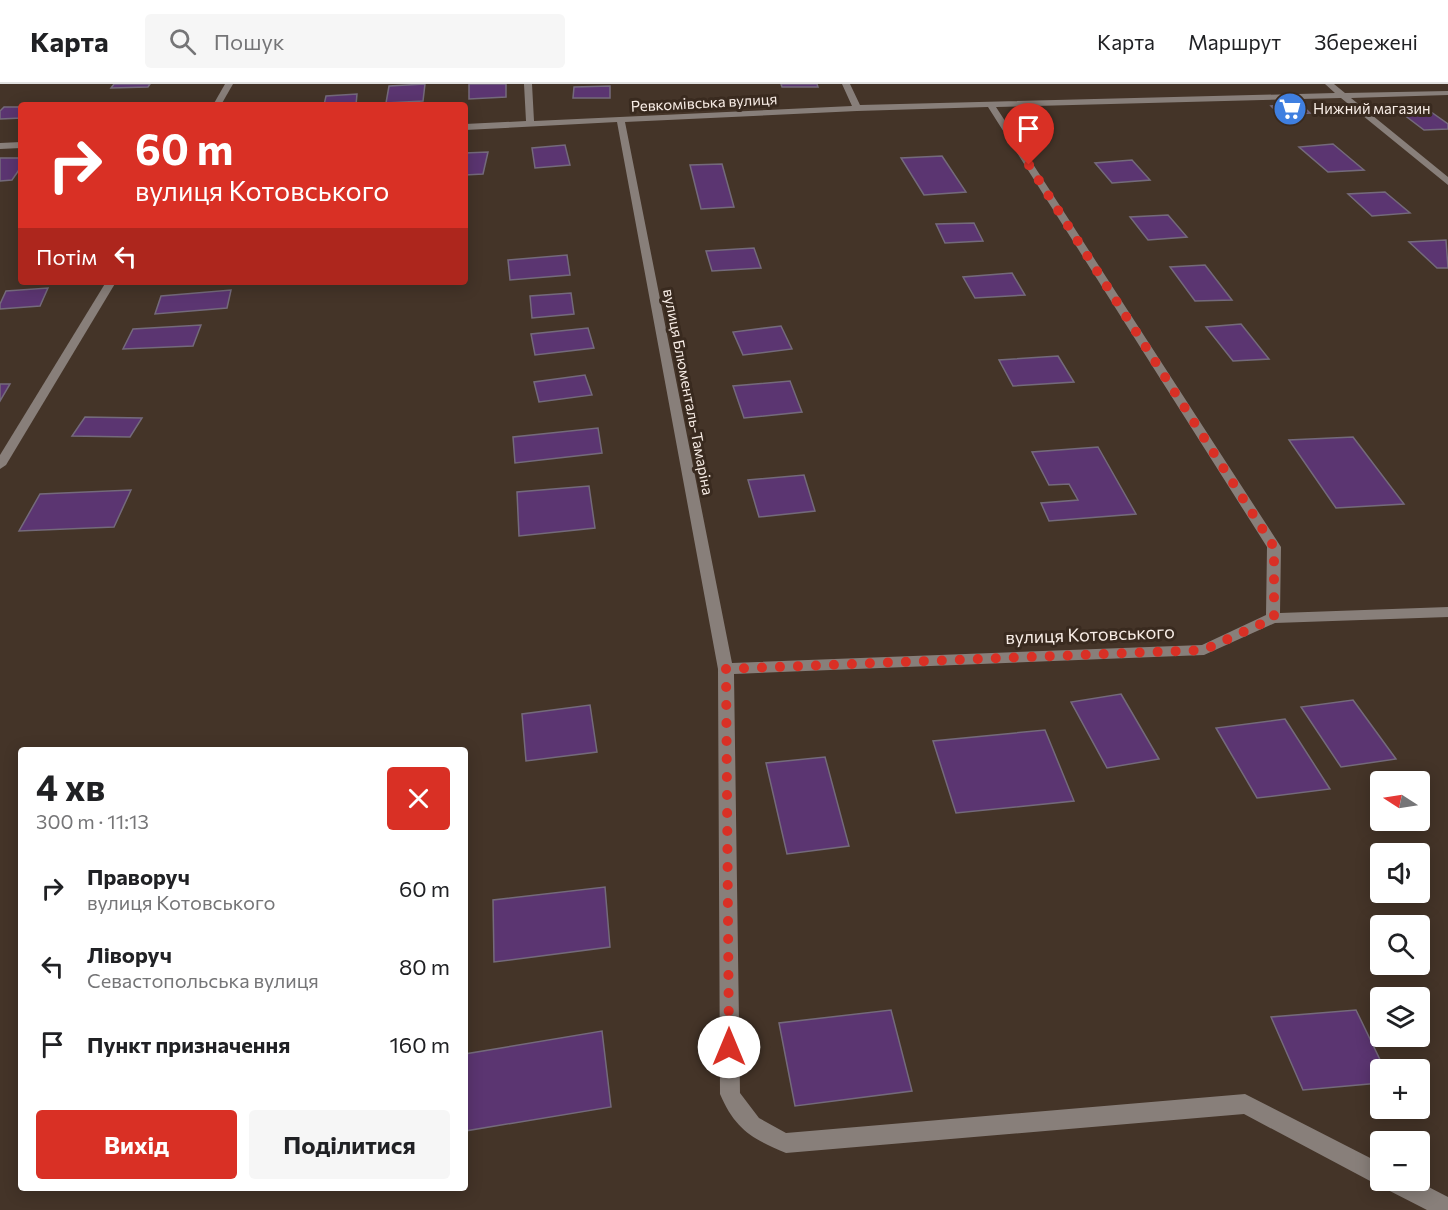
<!DOCTYPE html>
<html lang="uk">
<head>
<meta charset="utf-8">
<style>
  :root { --surface:#fff; --page:#f6f6f6; --text:#202124; --muted:#757577; --line:#e0e0e0; --accent:#d93025 }
  body { margin:0; font-family:Commissioner,sans-serif; background:var(--page); color:var(--text); height:100vh; display:flex; flex-direction:column; font-size:22px; white-space:nowrap }
  * { box-sizing:border-box; margin:0 }
  p { font-size:20px; color:var(--muted) }
  .icon { flex:none; width:33px; height:33px; fill:none; stroke:currentColor; stroke-width:2; stroke-linecap:round; stroke-linejoin:round }
  .map { position:relative; flex:1; overflow:hidden }
  .sheet { position:absolute; left:18px; top:663px; width:450px; height:444px; display:flex; flex-direction:column; background:var(--surface); border-radius:6px; box-shadow:0 3px 15px #0003 }
  .sheet>* { flex:none }
  .hud { position:absolute; left:18px; top:18px; width:450px; height:183px; border-radius:6px; box-shadow:0 3px 15px #0003; background:#d93025; color:#fff; overflow:hidden }
  .needle { width:39px; rotate:282deg }
  .tools { position:absolute; left:1370px; top:687px; display:grid; gap:12px }
  .tools a { display:grid; place-items:center; width:60px; height:60px; border-radius:6px; background:var(--surface); box-shadow:0 3px 15px #0003; font-size:30px }
  .pin { position:absolute; display:grid; place-items:center; width:51px; height:51px; color:#fff; margin:-62px -26px; border-radius:50% 50% 50% 0; rotate:-45deg; box-shadow:0 0 6px #0007 }
  .pin .icon { rotate:45deg }
  .me { position:absolute; width:66px; margin:-33px; rotate:0deg; stroke-linejoin:round; filter:drop-shadow(0 0 4px #0008) }
  .turn { display:flex; align-items:center; gap:21px; height:126px; padding:0 18px; font-size:27px }
  .turn .icon { width:78px; height:78px; stroke-width:2.5 }
  .turn b { display:block; font-size:42px; line-height:51px }
  .then { display:flex; align-items:center; height:57px; padding:0 18px; background:#0003; gap:12px; font-size:22px }
  .round { display:grid; place-items:center; flex:none; width:63px; height:63px; border-radius:6px; background:var(--page) }
  .headline { display:flex; align-items:center; justify-content:space-between; height:102px; padding:0 18px }
  h1 { font-size:36px; font-weight:700; line-height:45px }
  .button { display:flex; gap:12px; margin-top:auto; padding:12px 18px }
  .button a { flex:1; height:69px; border-radius:6px; background:var(--accent); color:#fff; font-size:24px; font-weight:700; line-height:69px; text-align:center }
  .button a+a { background:var(--page); color:var(--text) }
  ul { padding:0; list-style:none }
  li { display:flex; align-items:center; gap:18px; height:78px; padding:0 18px }
  li div { flex:1 }
  li b { display:block; font-size:22px }
  li em { font-style:normal }
  header { display:flex; align-items:center; gap:36px; box-sizing:border-box; height:84px; padding:0 30px; background:var(--surface); border-bottom:2px solid var(--line) }
  header strong { font-size:28px }
  nav { display:flex; gap:33px; margin-inline-start:auto; font-size:21px }
  .search { width:420px; height:54px; background:var(--page); display:flex; align-items:center; gap:15px; box-sizing:border-box; padding:0 21px; border-radius:6px; color:var(--muted); font-size:22px }
  .map>svg:first-child { display:block }
</style>
</head>
<body>
<header>
<strong>Карта</strong>
<div class="search"><svg class="icon" aria-label="search" viewBox="0 0 24 24"><circle cx="10" cy="10" r="6"/><path d="M15 15l6 6"/></svg>Пошук</div>
<nav><a>Карта</a><a>Маршрут</a><a>Збережені</a></nav>
</header>
<div class="map">
<svg width="1448" height="1126" viewBox="0 0 1448 1126">
  <rect width="100%" height="100%" fill="#443428"/>
  <!-- building -->
  <g fill="#5b3571" stroke="#746a7b" stroke-width="1.5">
    <path d="M 114,0 L 150,0 L 148,3 L 111,4 Z"/>
    <path d="M 425,0 L 423,17 L 386,19 L 389,2 Z"/>
    <path d="M 469,0 L 506,0 L 506,13 L 469,15 Z"/>
    <path d="M 781,0 L 817,0 L 818,3 L 782,3 Z"/>
    <path d="M 610,2 L 610,14 L 573,14 L 574,3 Z"/>
    <path d="M 357,10 L 356,21 L 324,21 L 326,12 Z"/>
    <path d="M 1301,20 L 1310,29 L 1280,31 L 1271,22 Z"/>
    <path d="M 4,23 L 21,23 L 21,34 L 0,35 L 0,27 Z"/>
    <path d="M 1424,23 L 1448,40 L 1448,45 L 1424,46 L 1395,24 Z"/>
    <path d="M 1333,60 L 1364,86 L 1328,88 L 1299,63 Z"/>
    <path d="M 565,61 L 570,81 L 535,84 L 532,64 Z"/>
    <path d="M 488,68 L 483,90 L 465,91 L 465,69 Z"/>
    <path d="M 942,72 L 966,108 L 924,111 L 901,74 Z"/>
    <path d="M 0,74 L 21,74 L 21,83 L 12,96 L 0,97 Z"/>
    <path d="M 1132,76 L 1150,96 L 1112,99 L 1095,79 Z"/>
    <path d="M 722,80 L 734,123 L 701,125 L 690,81 Z"/>
    <path d="M 1385,108 L 1410,129 L 1372,132 L 1348,110 Z"/>
    <path d="M 1168,131 L 1187,153 L 1148,156 L 1130,133 Z"/>
    <path d="M 974,139 L 983,157 L 945,159 L 936,140 Z"/>
    <path d="M 1446,156 L 1448,184 L 1437,184 L 1409,158 Z"/>
    <path d="M 754,164 L 761,184 L 712,187 L 706,167 Z"/>
    <path d="M 567,171 L 570,191 L 510,196 L 508,176 Z"/>
    <path d="M 1205,181 L 1232,216 L 1195,217 L 1170,183 Z"/>
    <path d="M 1012,189 L 1025,211 L 975,214 L 963,193 Z"/>
    <path d="M 48,204 L 40,222 L 0,225 L 0,220 L 6,207 Z"/>
    <path d="M 231,206 L 227,224 L 155,230 L 161,212 Z"/>
    <path d="M 571,209 L 574,230 L 532,234 L 530,212 Z"/>
    <path d="M 1241,240 L 1269,275 L 1233,277 L 1206,243 Z"/>
    <path d="M 201,241 L 193,262 L 123,265 L 133,245 Z"/>
    <path d="M 781,242 L 792,265 L 743,271 L 733,248 Z"/>
    <path d="M 588,244 L 594,264 L 535,271 L 531,250 Z"/>
    <path d="M 1058,272 L 1074,298 L 1013,302 L 999,276 Z"/>
    <path d="M 585,291 L 592,311 L 539,318 L 534,298 Z"/>
    <path d="M 790,297 L 802,328 L 744,334 L 733,302 Z"/>
    <path d="M 0,300 L 10,300 L 0,317 Z"/>
    <path d="M 85,333 L 142,334 L 130,353 L 72,352 Z"/>
    <path d="M 598,344 L 602,369 L 515,379 L 513,353 Z"/>
    <path d="M 1353,353 L 1404,420 L 1336,424 L 1289,356 Z"/>
    <path d="M 1098,363 L 1136,430 L 1049,437 L 1041,419 L 1078,416 L 1069,400 L 1049,401 L 1032,368 Z"/>
    <path d="M 804,391 L 815,427 L 759,433 L 748,396 Z"/>
    <path d="M 589,402 L 595,444 L 519,452 L 517,408 Z"/>
    <path d="M 131,406 L 114,443 L 19,447 L 40,410 Z"/>
    <path d="M 1121,610 L 1159,675 L 1107,684 L 1071,618 Z"/>
    <path d="M 1353,616 L 1396,675 L 1341,683 L 1301,623 Z"/>
    <path d="M 590,621 L 597,668 L 526,677 L 522,630 Z"/>
    <path d="M 1285,635 L 1330,705 L 1257,714 L 1216,644 Z"/>
    <path d="M 1045,646 L 1074,717 L 956,729 L 933,657 Z"/>
    <path d="M 825,673 L 849,762 L 787,770 L 766,679 Z"/>
    <path d="M 605,803 L 610,863 L 494,878 L 493,816 Z"/>
    <path d="M 891,926 L 912,1007 L 795,1022 L 779,939 Z"/>
    <path d="M 1356,926 L 1385,986 L 1380,986 L 1380,999 L 1303,1006 L 1271,933 Z"/>
    <path d="M 602,947 L 611,1023 L 465,1047 L 465,970 Z"/>
  </g>
  <g fill="none" stroke-linecap="round" stroke-linejoin="round">
    <!-- minor -->
    <g fill="#887f7a" fill-rule="evenodd">
      <path d="M 225,0 L 233,0 L 221,21 L 213,21 Z"/>
      <path d="M 524,0 L 532,0 L 534,37 L 852,22 L 842,0 L 850,0 L 860,21 L 1335,9 L 1325,0 L 1334,0 L 1345,9 L 1448,7 L 1448,11 L 1351,14 L 1448,93 L 1448,101 L 1341,14 L 996,23 L 1281,463 L 1280,529 L 1448,523 L 1448,533 L 1275,539 L 1204,571 L 734,590 L 740,1009 L 759,1034 L 786,1049 L 1245,1010 L 1380,1079 L 1380,1096 L 1415,1096 L 1448,1113 L 1448,1126 L 1427,1126 L 1384,1104 L 1383,1100 L 1372,1098 L 1244,1030 L 786,1069 C 752,1055 735,1045 720,1010 L 718,585 L 617,38 L 465,46 L 465,40 L 526,37 ZM 988,23 L 1267,463 L 1266,531 L 1202,561 L 732,579 L 625,38 L 857,27 Z"/>
      <path d="M 21,58 L 21,64 L 0,65 L 0,59 Z"/>
      <path d="M 106,198 L 116,198 L 6,381 L 0,385 L 0,371 Z"/>
    </g>
  </g>
  <g fill="none" stroke-linecap="round" stroke-linejoin="round">
    <!-- route -->
    <path stroke="#d93025" stroke-width="10" stroke-dasharray="0 18" d="M 729,963 L 726,585 L 1204,566 L 1274,534 L 1274,463 L 1029,81"/>
  </g>
  <!-- icons -->
  <defs>
    <g id="supermarket-disc" transform="scale(1.725)"><circle r="9.5" fill="#3f7fe0" stroke="#392a1f"/><path d="M-6-5.5h2.5l.6 2H6L4.5 2H-2.5L-4.4-4H-6ZM-1.5 3.2a1.3 1.3 0 1 0 .1 0ZM3 3.2a1.3 1.3 0 1 0 .1 0Z" fill="#fff"/></g>
  </defs>
  <g fill-rule="evenodd">
    <use href="#supermarket-disc" x="1290" y="25"/>
  </g>
  <g text-anchor="middle" stroke-width="6" stroke-linejoin="round" paint-order="stroke">
    <!-- far-street labels -->
    <g font-size="15" fill="#f8ede6" stroke="#392a1f">
      <text transform="translate(704 19) rotate(-3)" y="5">Ревкомівська вулиця</text>
      <text transform="translate(688 308) rotate(79)" y="5">вулиця Блюменталь-Тамаріна</text>
    </g>
    <!-- far-poi labels -->
    <g font-size="15" fill="#f8ede6" stroke="#392a1f" text-anchor="start">
      <text x="1313" y="30">Нижний магазин</text>
    </g>
    <!-- street labels -->
    <g font-size="18" fill="#f8ede6" stroke="#392a1f">
      <text transform="translate(1090 551) rotate(-2)" y="6">вулиця Котовського</text>
    </g>
  </g>
</svg>
<div class="tools">
<a><svg class="needle" viewBox="-14 -14 28 28"><path d="M0-13l5 13h-10z" fill="#e53935"/><path d="M0 13l5-13h-10z" fill="#757577"/></svg></a>
<a><svg class="icon" aria-label="sound" viewBox="0 0 24 24"><path d="M4 9h4l5-4v14l-5-4H4zM17 9q2 3 0 6"/></svg></a>
<a><svg class="icon" aria-label="search" viewBox="0 0 24 24"><circle cx="10" cy="10" r="6"/><path d="M15 15l6 6"/></svg></a>
<a><svg class="icon" aria-label="layers" viewBox="0 0 24 24"><path d="M12 4l9 5-9 5-9-5zM3 14l9 5 9-5"/></svg></a>
<a>+</a>
<a>−</a>
</div>
<div class="pin" style="left:1029px;top:81px;background:#d93025"><svg class="icon" aria-label="arrive" viewBox="0 0 24 24"><path d="M6 21V4h12l-3 4 3 4H6"/></svg></div>
<svg class="me" style="left:729px;top:963px" viewBox="-20 -20 40 40"><circle r="19" fill="#fff"/><path d="M0-13L10 11 0 6-10 11z" fill="#d93025"/></svg>
<div class="hud">
<div class="turn"><svg class="icon" aria-label="right" viewBox="0 0 24 24"><path d="M7 20v-9h11M14 6l5 5-5 5"/></svg><div><b>60 m</b>вулиця Котовського</div></div>
<div class="then">Потім<svg class="icon" aria-label="left" viewBox="0 0 24 24"><path d="M17 20v-9H6M10 6l-5 5 5 5"/></svg></div>
</div>
<section class="sheet">
<div class="headline"><div><h1>4 хв</h1><p>300 m · 11:13</p></div><a class="round" style="background:#d93025;color:#fff"><svg class="icon" aria-label="close" viewBox="0 0 24 24"><path d="M6 6l12 12M18 6L6 18"/></svg></a></div>
<ul>
<li><svg class="icon" aria-label="right" viewBox="0 0 24 24"><path d="M7 20v-9h11M14 6l5 5-5 5"/></svg><div><b>Праворуч</b><p>вулиця Котовського</p></div><em>60 m</em></li>
<li><svg class="icon" aria-label="left" viewBox="0 0 24 24"><path d="M17 20v-9H6M10 6l-5 5 5 5"/></svg><div><b>Ліворуч</b><p>Севастопольська вулиця</p></div><em>80 m</em></li>
<li><svg class="icon" aria-label="arrive" viewBox="0 0 24 24"><path d="M6 21V4h12l-3 4 3 4H6"/></svg><div><b>Пункт призначення</b></div><em>160 m</em></li>
</ul>
<div class="button"><a>Вихід</a><a>Поділитися</a></div>
</section>
</div>
</body>
</html>
